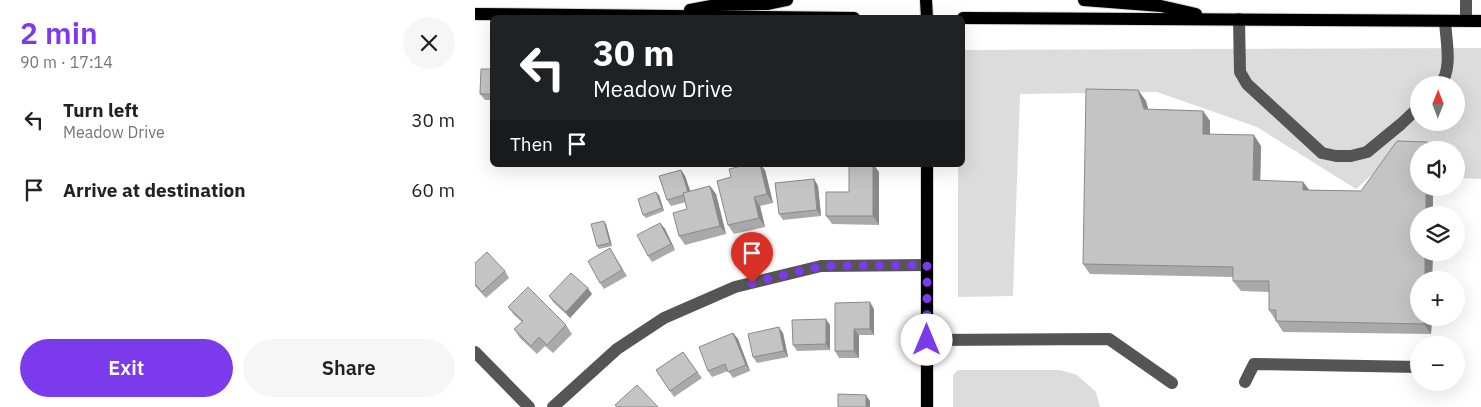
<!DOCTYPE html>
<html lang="en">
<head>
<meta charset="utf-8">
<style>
  :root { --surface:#fff; --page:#f6f6f6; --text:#222; --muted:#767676; --accent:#7c3aed }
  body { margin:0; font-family:"IBM Plex Sans",sans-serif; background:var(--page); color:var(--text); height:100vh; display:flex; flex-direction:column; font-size:19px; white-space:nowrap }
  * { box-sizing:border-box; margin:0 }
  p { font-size:16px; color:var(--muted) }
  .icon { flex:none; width:28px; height:28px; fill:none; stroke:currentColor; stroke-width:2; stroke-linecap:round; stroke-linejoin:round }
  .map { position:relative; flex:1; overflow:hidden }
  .drawer { display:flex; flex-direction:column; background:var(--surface); width:475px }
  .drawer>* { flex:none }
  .hud { position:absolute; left:15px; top:15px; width:475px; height:152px; border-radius:8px; box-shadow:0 5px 20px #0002; background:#202124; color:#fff; overflow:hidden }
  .needle { width:32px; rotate:1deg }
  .controls { position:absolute; left:935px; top:76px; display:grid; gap:10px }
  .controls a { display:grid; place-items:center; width:55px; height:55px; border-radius:50%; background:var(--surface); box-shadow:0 5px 20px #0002; font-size:25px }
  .pin { position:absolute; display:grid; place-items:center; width:42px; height:42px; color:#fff; margin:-51px -21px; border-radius:50% 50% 50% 0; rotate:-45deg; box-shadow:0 0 5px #0007 }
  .pin .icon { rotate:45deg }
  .me { position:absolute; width:55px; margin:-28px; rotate:0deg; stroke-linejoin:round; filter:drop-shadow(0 0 4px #0008) }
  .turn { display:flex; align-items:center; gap:18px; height:105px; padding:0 20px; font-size:22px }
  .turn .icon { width:65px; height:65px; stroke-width:2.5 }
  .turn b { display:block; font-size:35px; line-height:42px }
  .then { display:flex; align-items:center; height:48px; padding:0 20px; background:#0003; gap:10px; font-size:19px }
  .round { display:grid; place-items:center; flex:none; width:52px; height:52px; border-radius:26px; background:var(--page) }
  .head { display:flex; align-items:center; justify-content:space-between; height:85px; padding:0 20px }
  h1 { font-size:30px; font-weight:600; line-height:38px; color:var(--accent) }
  .button { display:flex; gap:10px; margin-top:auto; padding:10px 20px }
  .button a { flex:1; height:58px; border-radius:30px; background:var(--accent); color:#fff; font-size:20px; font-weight:600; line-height:58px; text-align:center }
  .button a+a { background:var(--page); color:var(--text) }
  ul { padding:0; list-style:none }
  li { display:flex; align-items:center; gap:15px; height:70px; padding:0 20px }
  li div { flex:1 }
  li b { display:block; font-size:19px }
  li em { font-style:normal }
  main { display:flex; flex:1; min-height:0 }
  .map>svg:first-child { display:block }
</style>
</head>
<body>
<main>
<section class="drawer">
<div class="head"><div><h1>2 min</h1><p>90 m · 17:14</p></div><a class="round"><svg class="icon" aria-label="close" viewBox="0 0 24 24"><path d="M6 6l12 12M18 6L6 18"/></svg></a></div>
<ul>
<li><svg class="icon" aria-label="left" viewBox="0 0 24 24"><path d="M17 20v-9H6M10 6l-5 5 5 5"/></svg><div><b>Turn left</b><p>Meadow Drive</p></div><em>30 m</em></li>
<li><svg class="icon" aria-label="arrive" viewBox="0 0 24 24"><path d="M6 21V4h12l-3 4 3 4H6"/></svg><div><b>Arrive at destination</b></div><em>60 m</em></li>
</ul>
<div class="button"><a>Exit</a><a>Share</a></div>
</section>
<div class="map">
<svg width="1006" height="407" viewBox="0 0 1006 407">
  <rect width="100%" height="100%" fill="#fff"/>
  <!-- green -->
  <g fill="#dcdcdc" fill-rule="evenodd">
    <path d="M 1006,48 L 1006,179 L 981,178 L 981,150 L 964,150 L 964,147 L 930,145 L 881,189 L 782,127 L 682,92 L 545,94 L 538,296 L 483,297 L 483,165 L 488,165 L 488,50 ZM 944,85 L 981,85 L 981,122 L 944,122 Z"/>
    <path d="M 483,370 L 585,370 L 602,375 L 621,392 L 625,407 L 478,407 L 478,375 Z"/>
  </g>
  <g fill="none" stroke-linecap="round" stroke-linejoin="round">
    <!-- major casing -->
    <g stroke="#dbdbdb" stroke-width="14">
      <g id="major">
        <path d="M 451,0 L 452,18"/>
        <path d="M 609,0 L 686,6 L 721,14"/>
        <path d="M 215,10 L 241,5 L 293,4 L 312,0"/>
        <path d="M 0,14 L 379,18"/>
        <path d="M 488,18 L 1006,21"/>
        <path d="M 452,165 L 452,407"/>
      </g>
    </g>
    <!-- minor -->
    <g stroke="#555" stroke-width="12">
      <path d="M 764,19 L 765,72 L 772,84 L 847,153 L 861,156 L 876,156 L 892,152 L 926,124 L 944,107"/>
      <path d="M 991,21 L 991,0"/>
      <path d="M 965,85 C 978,69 971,41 970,21"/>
      <path d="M 452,340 L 634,339 L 697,383"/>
      <path d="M 0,352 L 54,407"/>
      <path d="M 981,369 L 981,370"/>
      <path d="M 770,382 L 779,364 L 944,367"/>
      <path d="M 78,407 L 142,349 L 189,318 L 260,287 L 346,266 L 452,265"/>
    </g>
    <!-- major -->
    <use href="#major" stroke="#000" stroke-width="12"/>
  </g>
  <!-- wall -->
  <g fill="#a9a9a9">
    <path d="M 18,69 L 18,100 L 10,100 L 5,94 Z"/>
    <path d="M 663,90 L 671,101 L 673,109 L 728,111 L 735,121 L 735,134 L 786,146 L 785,181 L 828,182 L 834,190 L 886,191 L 958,188 L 958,215 L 944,215 L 944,252 L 958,252 L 957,280 L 944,318 L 957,318 L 956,334 L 808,332 L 794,310 L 794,292 L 766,291 L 758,281 L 758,277 L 615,274 L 608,264 Z"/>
    <path d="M 206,170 L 210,176 L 215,191 L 235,186 L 241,194 L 251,234 L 210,245 L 204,236 L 212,209 L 211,202 L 196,206 L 192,200 Z"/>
    <path d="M 290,170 L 298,203 L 285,206 L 290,227 L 259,234 L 253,225 Z"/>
    <path d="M 404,172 L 404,225 L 357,224 L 351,216 L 374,192 Z"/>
    <path d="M 339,179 L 343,186 L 346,216 L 308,220 L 304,214 Z"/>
    <path d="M 184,195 L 189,211 L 171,218 L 168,215 Z"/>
    <path d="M 185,223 L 190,229 L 200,250 L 177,262 L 173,256 Z"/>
    <path d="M 131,224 L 137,246 L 124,249 L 122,246 Z"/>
    <path d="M 135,248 L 152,276 L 129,289 L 125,283 Z"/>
    <path d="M 0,263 L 30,271 L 34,278 L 11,298 L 0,286 Z"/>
    <path d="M 117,294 L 95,318 L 78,302 L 74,296 Z"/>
    <path d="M 360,303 L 399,309 L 399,335 L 384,335 L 384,358 L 364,358 L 360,351 Z"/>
    <path d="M 33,307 L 91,325 L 97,334 L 78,353 L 70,346 L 62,354 L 45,338 L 39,329 L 47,322 L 39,315 Z"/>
    <path d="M 355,325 L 355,350 L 322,351 L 318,345 Z"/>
    <path d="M 258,333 L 263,339 L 275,371 L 258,378 L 253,371 L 237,377 L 233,371 Z"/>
    <path d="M 308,333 L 313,357 L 282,363 L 278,357 Z"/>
    <path d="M 208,352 L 227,378 L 199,397 L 181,370 Z"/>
  </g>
  <!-- shaded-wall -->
  <g fill="#898989">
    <path d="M 663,90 L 671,101 L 676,120 L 669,109 Z"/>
    <path d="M 728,111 L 735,121 L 735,145 L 728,134 Z"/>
    <path d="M 779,135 L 786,146 L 785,191 L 778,180 Z"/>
    <path d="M 952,142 L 957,150 L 952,150 Z"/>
    <path d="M 285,165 L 286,165 L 290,170 L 298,203 L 292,194 Z"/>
    <path d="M 398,165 L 399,165 L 404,172 L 404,225 L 398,216 Z"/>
    <path d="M 206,170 L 210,176 L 218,199 L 213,193 Z"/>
    <path d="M 339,179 L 343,186 L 346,216 L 342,210 Z"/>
    <path d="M 828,182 L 836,192 L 828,190 Z"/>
    <path d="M 235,186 L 241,194 L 251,234 L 245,226 Z"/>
    <rect x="951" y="188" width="7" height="27"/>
    <path d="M 181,192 L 184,195 L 189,211 L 187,208 Z"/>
    <path d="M 279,197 L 285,206 L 290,227 L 284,218 Z"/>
    <path d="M 129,221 L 131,224 L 137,246 L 135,243 Z"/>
    <path d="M 185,223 L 190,229 L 200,250 L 196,244 Z"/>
    <path d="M 950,252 L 958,252 L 957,280 L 950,280 Z"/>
    <path d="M 113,288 L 117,294 L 95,318 L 91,312 Z"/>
    <path d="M 395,302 L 399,309 L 399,335 L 395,329 Z"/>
    <path d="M 949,318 L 957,318 L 956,334 L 949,324 Z"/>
    <path d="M 351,319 L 355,325 L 355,350 L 351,344 Z"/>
    <path d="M 304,327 L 308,333 L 313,357 L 309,351 Z"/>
    <path d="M 379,329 L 384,335 L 384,358 L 379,351 Z"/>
    <path d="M 258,333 L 263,339 L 275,371 L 271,365 Z"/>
    <path d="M 391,395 L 395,401 L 395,407 L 391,407 Z"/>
  </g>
  <!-- building -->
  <g fill="#c4c4c4" stroke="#898989">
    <path d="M 6,69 L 18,69 L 18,94 L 5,94 Z"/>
    <path d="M 611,89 L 663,90 L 669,109 L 728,111 L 728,134 L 779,135 L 778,180 L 828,182 L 828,190 L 886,191 L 922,141 L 952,142 L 952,150 L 944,150 L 944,188 L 951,188 L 951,215 L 944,215 L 944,252 L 950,252 L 950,280 L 944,280 L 944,318 L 949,318 L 949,324 L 801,321 L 801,310 L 794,310 L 794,281 L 758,281 L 758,267 L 608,264 Z"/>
    <path d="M 271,165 L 285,165 L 292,194 L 279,197 L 284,218 L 253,225 L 242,181 L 256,177 L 254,169 Z"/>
    <path d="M 374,165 L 398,165 L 398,216 L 351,216 L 351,192 L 374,192 Z"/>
    <path d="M 206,170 L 213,192 L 208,193 L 209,195 L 192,200 L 184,176 Z"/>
    <path d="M 339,179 L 342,210 L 304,214 L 300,183 Z"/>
    <path d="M 235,186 L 245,226 L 204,236 L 198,213 L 212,209 L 208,193 Z"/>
    <path d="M 181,192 L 187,208 L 168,215 L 163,199 Z"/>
    <path d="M 129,221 L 135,243 L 122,246 L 116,224 Z"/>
    <path d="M 185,223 L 196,244 L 173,256 L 162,235 Z"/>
    <path d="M 135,248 L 147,270 L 125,283 L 113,261 Z"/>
    <path d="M 12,252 L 30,271 L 7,292 L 0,284 L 0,263 Z"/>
    <path d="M 96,273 L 113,288 L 91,312 L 74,296 Z"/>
    <path d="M 53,287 L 91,325 L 72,345 L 64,337 L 56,346 L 39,329 L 48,321 L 33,307 Z"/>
    <path d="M 395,302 L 395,329 L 379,329 L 379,351 L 360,351 L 360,303 Z"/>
    <path d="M 351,319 L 351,344 L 318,345 L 317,320 Z"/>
    <path d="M 304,327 L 309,351 L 278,357 L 273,334 Z"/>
    <path d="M 258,333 L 271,365 L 253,372 L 250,364 L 233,371 L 224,347 Z"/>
    <path d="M 208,352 L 222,372 L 195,391 L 181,370 Z"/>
    <path d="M 162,385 L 183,407 L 142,407 L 140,405 Z"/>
    <path d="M 363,394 L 391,395 L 391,407 L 363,407 Z"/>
  </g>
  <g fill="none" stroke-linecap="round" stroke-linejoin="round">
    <!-- route -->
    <path stroke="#7c3aed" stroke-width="9" stroke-dasharray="0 16.2" d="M 277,283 L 346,266 L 452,265 L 452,340"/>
  </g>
</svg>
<div class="controls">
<a><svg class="needle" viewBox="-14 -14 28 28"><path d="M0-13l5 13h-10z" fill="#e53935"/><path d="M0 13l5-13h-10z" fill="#767676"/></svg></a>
<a><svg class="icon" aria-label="sound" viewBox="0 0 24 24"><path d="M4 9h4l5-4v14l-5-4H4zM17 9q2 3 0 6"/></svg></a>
<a><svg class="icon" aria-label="layers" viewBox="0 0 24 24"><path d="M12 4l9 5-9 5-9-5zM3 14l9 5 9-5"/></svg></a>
<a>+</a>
<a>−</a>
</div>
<div class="pin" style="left:277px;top:283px;background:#d93025"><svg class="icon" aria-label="arrive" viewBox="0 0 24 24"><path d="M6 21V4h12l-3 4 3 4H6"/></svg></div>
<svg class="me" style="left:452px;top:340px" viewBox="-20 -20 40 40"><circle r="19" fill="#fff"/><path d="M0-13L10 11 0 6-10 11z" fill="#7c3aed"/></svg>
<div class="hud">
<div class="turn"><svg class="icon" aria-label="left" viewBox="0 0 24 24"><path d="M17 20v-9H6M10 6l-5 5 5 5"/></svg><div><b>30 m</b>Meadow Drive</div></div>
<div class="then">Then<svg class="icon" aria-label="arrive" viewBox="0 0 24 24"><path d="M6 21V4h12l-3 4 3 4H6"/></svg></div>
</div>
</div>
</main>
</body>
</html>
